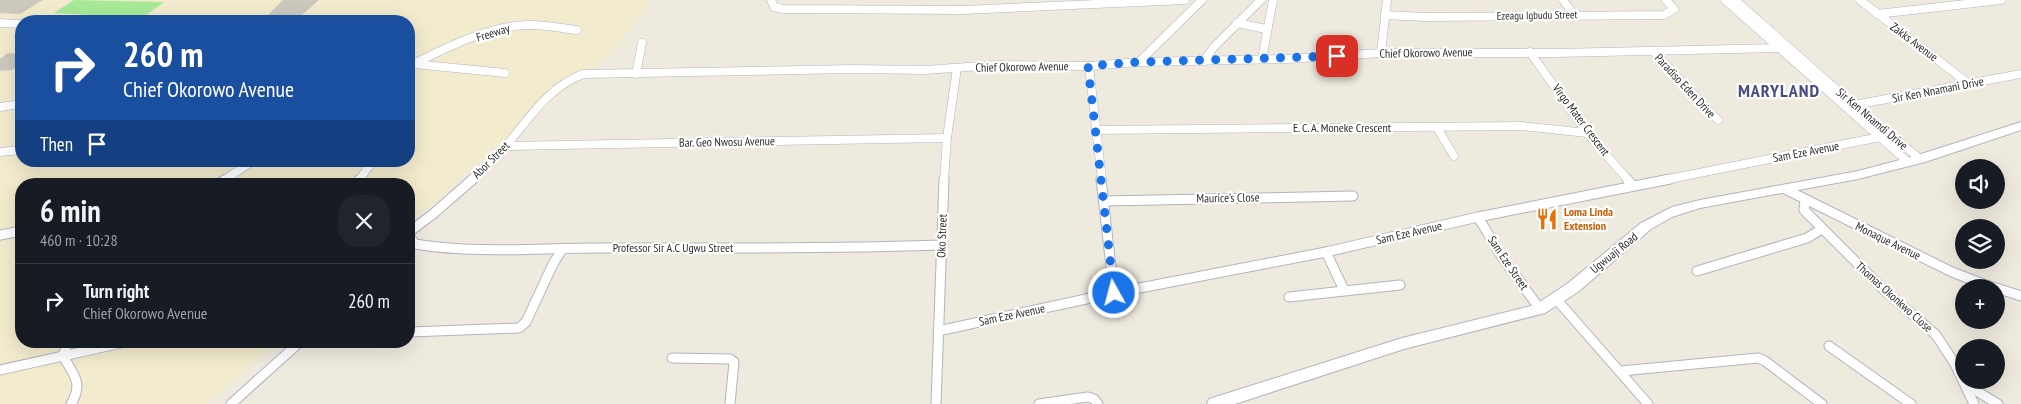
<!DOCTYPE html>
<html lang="en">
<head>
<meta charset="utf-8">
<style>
  :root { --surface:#171b24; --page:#20242c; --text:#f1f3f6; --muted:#9ea1a6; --line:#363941 }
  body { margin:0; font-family:"PT Sans Narrow",sans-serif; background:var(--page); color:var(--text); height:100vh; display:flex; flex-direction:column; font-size:19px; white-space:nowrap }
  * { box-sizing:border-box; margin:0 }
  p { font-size:16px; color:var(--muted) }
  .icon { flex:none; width:28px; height:28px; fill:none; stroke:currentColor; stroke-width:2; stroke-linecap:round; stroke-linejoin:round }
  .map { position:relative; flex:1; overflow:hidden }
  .drawer { position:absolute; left:15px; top:178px; width:400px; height:170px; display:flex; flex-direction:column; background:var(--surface); border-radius:20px; box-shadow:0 5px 20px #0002 }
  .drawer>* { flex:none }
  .top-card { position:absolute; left:15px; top:15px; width:400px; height:152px; border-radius:20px; box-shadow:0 5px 20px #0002; background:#1a4fa0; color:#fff; overflow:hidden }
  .tools { position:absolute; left:1955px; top:159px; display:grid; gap:10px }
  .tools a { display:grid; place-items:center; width:50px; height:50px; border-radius:50%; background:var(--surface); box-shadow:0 5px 20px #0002; font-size:25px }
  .pin { position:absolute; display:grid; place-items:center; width:42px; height:42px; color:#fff; margin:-21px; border-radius:10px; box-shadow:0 2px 8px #0006 }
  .me { position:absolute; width:55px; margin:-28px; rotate:353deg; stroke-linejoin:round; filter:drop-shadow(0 0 4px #0008) }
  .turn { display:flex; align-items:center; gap:18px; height:105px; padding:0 25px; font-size:22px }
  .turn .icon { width:65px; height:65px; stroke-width:2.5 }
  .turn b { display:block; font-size:35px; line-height:42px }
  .then { display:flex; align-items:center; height:48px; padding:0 25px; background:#0003; gap:10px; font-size:19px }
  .round { display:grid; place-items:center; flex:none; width:52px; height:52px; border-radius:20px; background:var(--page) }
  .summary { display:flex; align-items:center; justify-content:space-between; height:85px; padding:0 25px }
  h1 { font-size:30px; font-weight:600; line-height:38px }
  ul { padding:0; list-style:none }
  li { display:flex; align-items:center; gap:15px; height:75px; padding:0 25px; border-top:1px solid var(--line) }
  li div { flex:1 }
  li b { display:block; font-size:19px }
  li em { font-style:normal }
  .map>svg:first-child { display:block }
</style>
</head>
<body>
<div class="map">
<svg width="2021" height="404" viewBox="0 0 2021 404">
  <rect width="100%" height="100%" fill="#efeade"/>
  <!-- education -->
  <path fill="#f2ebcd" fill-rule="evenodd" d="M 0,0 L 651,0 L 609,56 L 497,146 L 409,224 L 409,184 L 21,184 L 21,341 L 277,341 L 207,404 L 0,404 ZM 21,21 L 409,21 L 409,161 L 21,161 Z"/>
  <!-- green -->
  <path fill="#a8ea97" d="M 74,0 L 164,2 L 142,18 L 54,13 Z"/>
  <!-- building -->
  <g fill="#cbc8bd">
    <path d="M 0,0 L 43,0 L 20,14 L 0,13 Z"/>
    <path d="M 283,0 L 319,0 L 295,21 L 262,21 Z"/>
    <path d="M 8,53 L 21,54 L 21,64 L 12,70 L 0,71 L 0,59 Z"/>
  </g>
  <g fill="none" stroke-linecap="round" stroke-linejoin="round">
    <!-- street-far1 casing -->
    <g stroke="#b2b3c1" stroke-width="9">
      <g id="street-far1">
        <path d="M 771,0 L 774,7 L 783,9 L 963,10 L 1185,0"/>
        <path d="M 1563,0 L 1574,15"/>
        <path d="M 1725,0 L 1908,162"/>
        <path d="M 1735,0 L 1854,105 L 1920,159"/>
        <path d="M 1860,0 L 1969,84"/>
        <path d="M 1877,14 L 2001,0"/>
        <path d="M 1385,15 L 1424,17 L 1664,15 L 1674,9 L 1666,0"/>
        <path d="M 0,23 L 21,24"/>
        <path d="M 1237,23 L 1266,29"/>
        <path d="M 1653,51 L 1718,120"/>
        <path d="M 1530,52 L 1587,133 L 1628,180"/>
        <path d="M 1381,53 L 1387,0"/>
        <path d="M 1262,59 L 1273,0"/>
        <path d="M 1204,61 L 1213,48 L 1261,0"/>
        <path d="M 1139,62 L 1202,0"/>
        <path d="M 414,64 L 505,73"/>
        <path d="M 409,66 C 446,48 485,27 526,25 C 543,24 560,28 577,30"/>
        <path d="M 1089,66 L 1102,180"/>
        <path d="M 636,74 L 642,43"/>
        <path d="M 1854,105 L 2021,74"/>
        <path d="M 0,107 L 21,104"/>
        <path d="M 1437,128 L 1454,156"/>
        <path d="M 1096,130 L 1522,126 L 1587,133"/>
        <path d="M 507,146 L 947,138"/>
        <path d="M 0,152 L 21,150"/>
        <path d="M 224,180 L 253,161"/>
        <path d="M 359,180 L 373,161"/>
        <path d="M 471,180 C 483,170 495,159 505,147 C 529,119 547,88 583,74 L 853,69 L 925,70 L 995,65 L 1089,66 L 1139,62 L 1287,59 L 1381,53 L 1557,53 L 1779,48"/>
        <path d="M 944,180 L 947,138 L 957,68"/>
        <path d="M 1664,180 L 1880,137"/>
      </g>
    </g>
    <!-- street casing -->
    <g stroke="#b2b3c1" stroke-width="11">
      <g id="street">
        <path d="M 1101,179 L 1114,293"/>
        <path d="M 1627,179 L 1633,186"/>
        <path d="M 218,184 L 226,179"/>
        <path d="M 356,184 L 360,179"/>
        <path d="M 1785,189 L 1952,272 L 1994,288"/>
        <path d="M 1805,200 L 1804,210 L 1884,290 L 1936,335 L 1955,364 L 1974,404"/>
        <path d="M 1104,201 L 1353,196"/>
        <path d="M 1478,217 L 1502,257 L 1540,309"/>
        <path d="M 409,232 L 433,214 L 473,179"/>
        <path d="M 0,235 L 21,231"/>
        <path d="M 409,236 L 415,244 C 475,254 536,248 597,248 C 712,248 827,249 942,245"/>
        <path d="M 1326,252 L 1344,290"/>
        <path d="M 1697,271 L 1807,238 L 1822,229"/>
        <path d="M 1996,288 L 2021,296"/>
        <path d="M 1289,297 L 1400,285"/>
        <path d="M 1557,300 L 1648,404"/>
        <path d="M 938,331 L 1114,293 L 1326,252 L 1478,217 L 1670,179"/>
        <path d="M 409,332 L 519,328 L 526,322 L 553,264 L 563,248"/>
        <path d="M 68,341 L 63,356 C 73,374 84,383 71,404"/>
        <path d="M 1829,346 L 1911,404"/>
        <path d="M 672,358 L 730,359 L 734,362 L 730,404"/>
        <path d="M 0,370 L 130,341"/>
        <path d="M 1621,371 L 1758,358 L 1765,361 L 1822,404"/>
        <path d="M 1965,384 L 1998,404"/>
        <path d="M 231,404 L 301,341"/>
        <path d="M 936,404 L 944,179"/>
        <path d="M 1039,404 L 1088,397 L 1094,399 L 1098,404"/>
      </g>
    </g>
    <!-- secondary casing -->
    <g stroke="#b2b3c1" stroke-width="2">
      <path id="secondary" d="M 2021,122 L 2021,130 L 1925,162 L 1858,179 L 1700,208 L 1672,217 L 1651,229 L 1578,292 L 1545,313 L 1404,349 L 1235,404 L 1207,404 L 1209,399 L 1402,338 L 1535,305 L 1567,284 L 1641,223 L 1672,207 L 1700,200 L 1858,171 L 1915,156 Z"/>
    </g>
    <!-- street-far1 -->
    <use href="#street-far1" stroke="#fff" stroke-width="8"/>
    <!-- street -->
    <use href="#street" stroke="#fff" stroke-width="9"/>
    <!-- secondary -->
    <use href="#secondary" fill="#fff" fill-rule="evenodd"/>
  </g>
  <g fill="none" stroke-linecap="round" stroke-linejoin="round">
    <!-- route -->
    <path stroke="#1a73e8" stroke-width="9" stroke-dasharray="0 16.2" d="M 1114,293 L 1088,66 L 1139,62 L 1337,56"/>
  </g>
  <!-- icons -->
  <defs>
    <g id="restaurant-bare" transform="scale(1.725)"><path d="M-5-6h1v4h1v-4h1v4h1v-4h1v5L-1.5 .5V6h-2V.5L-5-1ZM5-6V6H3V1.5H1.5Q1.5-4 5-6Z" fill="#e8710a" stroke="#fff" stroke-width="2.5" paint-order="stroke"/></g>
  </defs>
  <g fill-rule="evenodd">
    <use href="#restaurant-bare" x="1547" y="219"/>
  </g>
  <g text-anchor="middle" stroke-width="4.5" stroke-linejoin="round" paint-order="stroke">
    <!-- far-street labels -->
    <g font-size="11" fill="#2d2d2d" stroke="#fff">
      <text transform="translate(1537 15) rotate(-1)" y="4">Ezeagu Igbudu Street</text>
    </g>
    <!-- street labels -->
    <g font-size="12" fill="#2d2d2d" stroke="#fff">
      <text transform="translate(493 33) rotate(-17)" y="4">Freeway</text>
      <text transform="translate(1914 42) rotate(37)" y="4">Zakks Avenue</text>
      <text transform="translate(1426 53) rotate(-1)" y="4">Chief Okorowo Avenue</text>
      <text transform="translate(1022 67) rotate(-1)" y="4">Chief Okorowo Avenue</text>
      <text transform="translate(1685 86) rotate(47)" y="4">Paradiso Eden Drive</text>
      <text transform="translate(1938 90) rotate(-11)" y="4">Sir Ken Nnamani Drive</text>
      <text transform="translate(1872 119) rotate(40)" y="4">Sir Ken Nnamdi Drive</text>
      <text transform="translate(1581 120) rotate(53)" y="4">Virgo Mater Crescent</text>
      <text x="1342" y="132">E. C. A. Moneke Crescent</text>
      <text transform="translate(727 142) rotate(-1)" y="4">Bar. Geo Nwosu Avenue</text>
      <text transform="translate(1806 152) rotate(-11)" y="4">Sam Eze Avenue</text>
      <text transform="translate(491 160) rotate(-45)" y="4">Abor Street</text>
      <text transform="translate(1228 198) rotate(-1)" y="4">Maurice's Close</text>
      <text transform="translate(1409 233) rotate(-13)" y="4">Sam Eze Avenue</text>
      <text transform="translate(942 236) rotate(-88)" y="4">Oko Street</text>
      <text transform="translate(1888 241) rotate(26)" y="4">Monaque Avenue</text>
      <text x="673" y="252">Professor Sir A.C Ugwu Street</text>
      <text transform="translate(1614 253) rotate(-39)" y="4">Ugwuaji Road</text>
      <text transform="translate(1508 263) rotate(56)" y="4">Sam Eze Street</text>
      <text transform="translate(1894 297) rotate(42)" y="4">Thomas Okonkwo Close</text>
      <text transform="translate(1012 315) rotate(-12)" y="4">Sam Eze Avenue</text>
    </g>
    <!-- food labels -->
    <g font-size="12" font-weight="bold" fill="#c56008" stroke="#fff" text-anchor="start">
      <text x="1564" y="216">Loma Linda<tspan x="1564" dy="14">Extension</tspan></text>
    </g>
    <!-- district labels -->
    <g font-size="18" font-weight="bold" letter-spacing="1" fill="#484b82" stroke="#fff">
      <text x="1779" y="97">MARYLAND</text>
    </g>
  </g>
</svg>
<div class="tools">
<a><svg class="icon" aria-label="sound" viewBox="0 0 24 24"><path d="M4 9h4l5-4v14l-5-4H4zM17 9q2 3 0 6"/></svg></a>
<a><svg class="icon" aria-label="layers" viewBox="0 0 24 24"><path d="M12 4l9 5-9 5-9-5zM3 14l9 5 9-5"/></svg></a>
<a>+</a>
<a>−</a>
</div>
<div class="pin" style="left:1337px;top:56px;background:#d93025"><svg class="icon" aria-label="arrive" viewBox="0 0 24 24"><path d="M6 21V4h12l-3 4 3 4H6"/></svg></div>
<svg class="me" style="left:1114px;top:293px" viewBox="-20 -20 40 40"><circle r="17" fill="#1a73e8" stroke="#fff" stroke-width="3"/><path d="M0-11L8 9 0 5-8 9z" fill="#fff"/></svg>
<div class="top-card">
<div class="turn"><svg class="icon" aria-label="right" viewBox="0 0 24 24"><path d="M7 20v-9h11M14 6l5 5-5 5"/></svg><div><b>260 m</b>Chief Okorowo Avenue</div></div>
<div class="then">Then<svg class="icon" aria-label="arrive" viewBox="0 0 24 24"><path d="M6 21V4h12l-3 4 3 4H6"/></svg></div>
</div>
<section class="drawer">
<div class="summary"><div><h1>6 min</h1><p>460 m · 10:28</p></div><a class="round"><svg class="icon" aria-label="close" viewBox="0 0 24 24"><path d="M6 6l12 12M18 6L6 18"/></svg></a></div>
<ul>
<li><svg class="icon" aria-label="right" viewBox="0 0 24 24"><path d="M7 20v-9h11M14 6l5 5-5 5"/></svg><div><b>Turn right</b><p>Chief Okorowo Avenue</p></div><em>260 m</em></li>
</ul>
</section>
</div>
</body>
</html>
